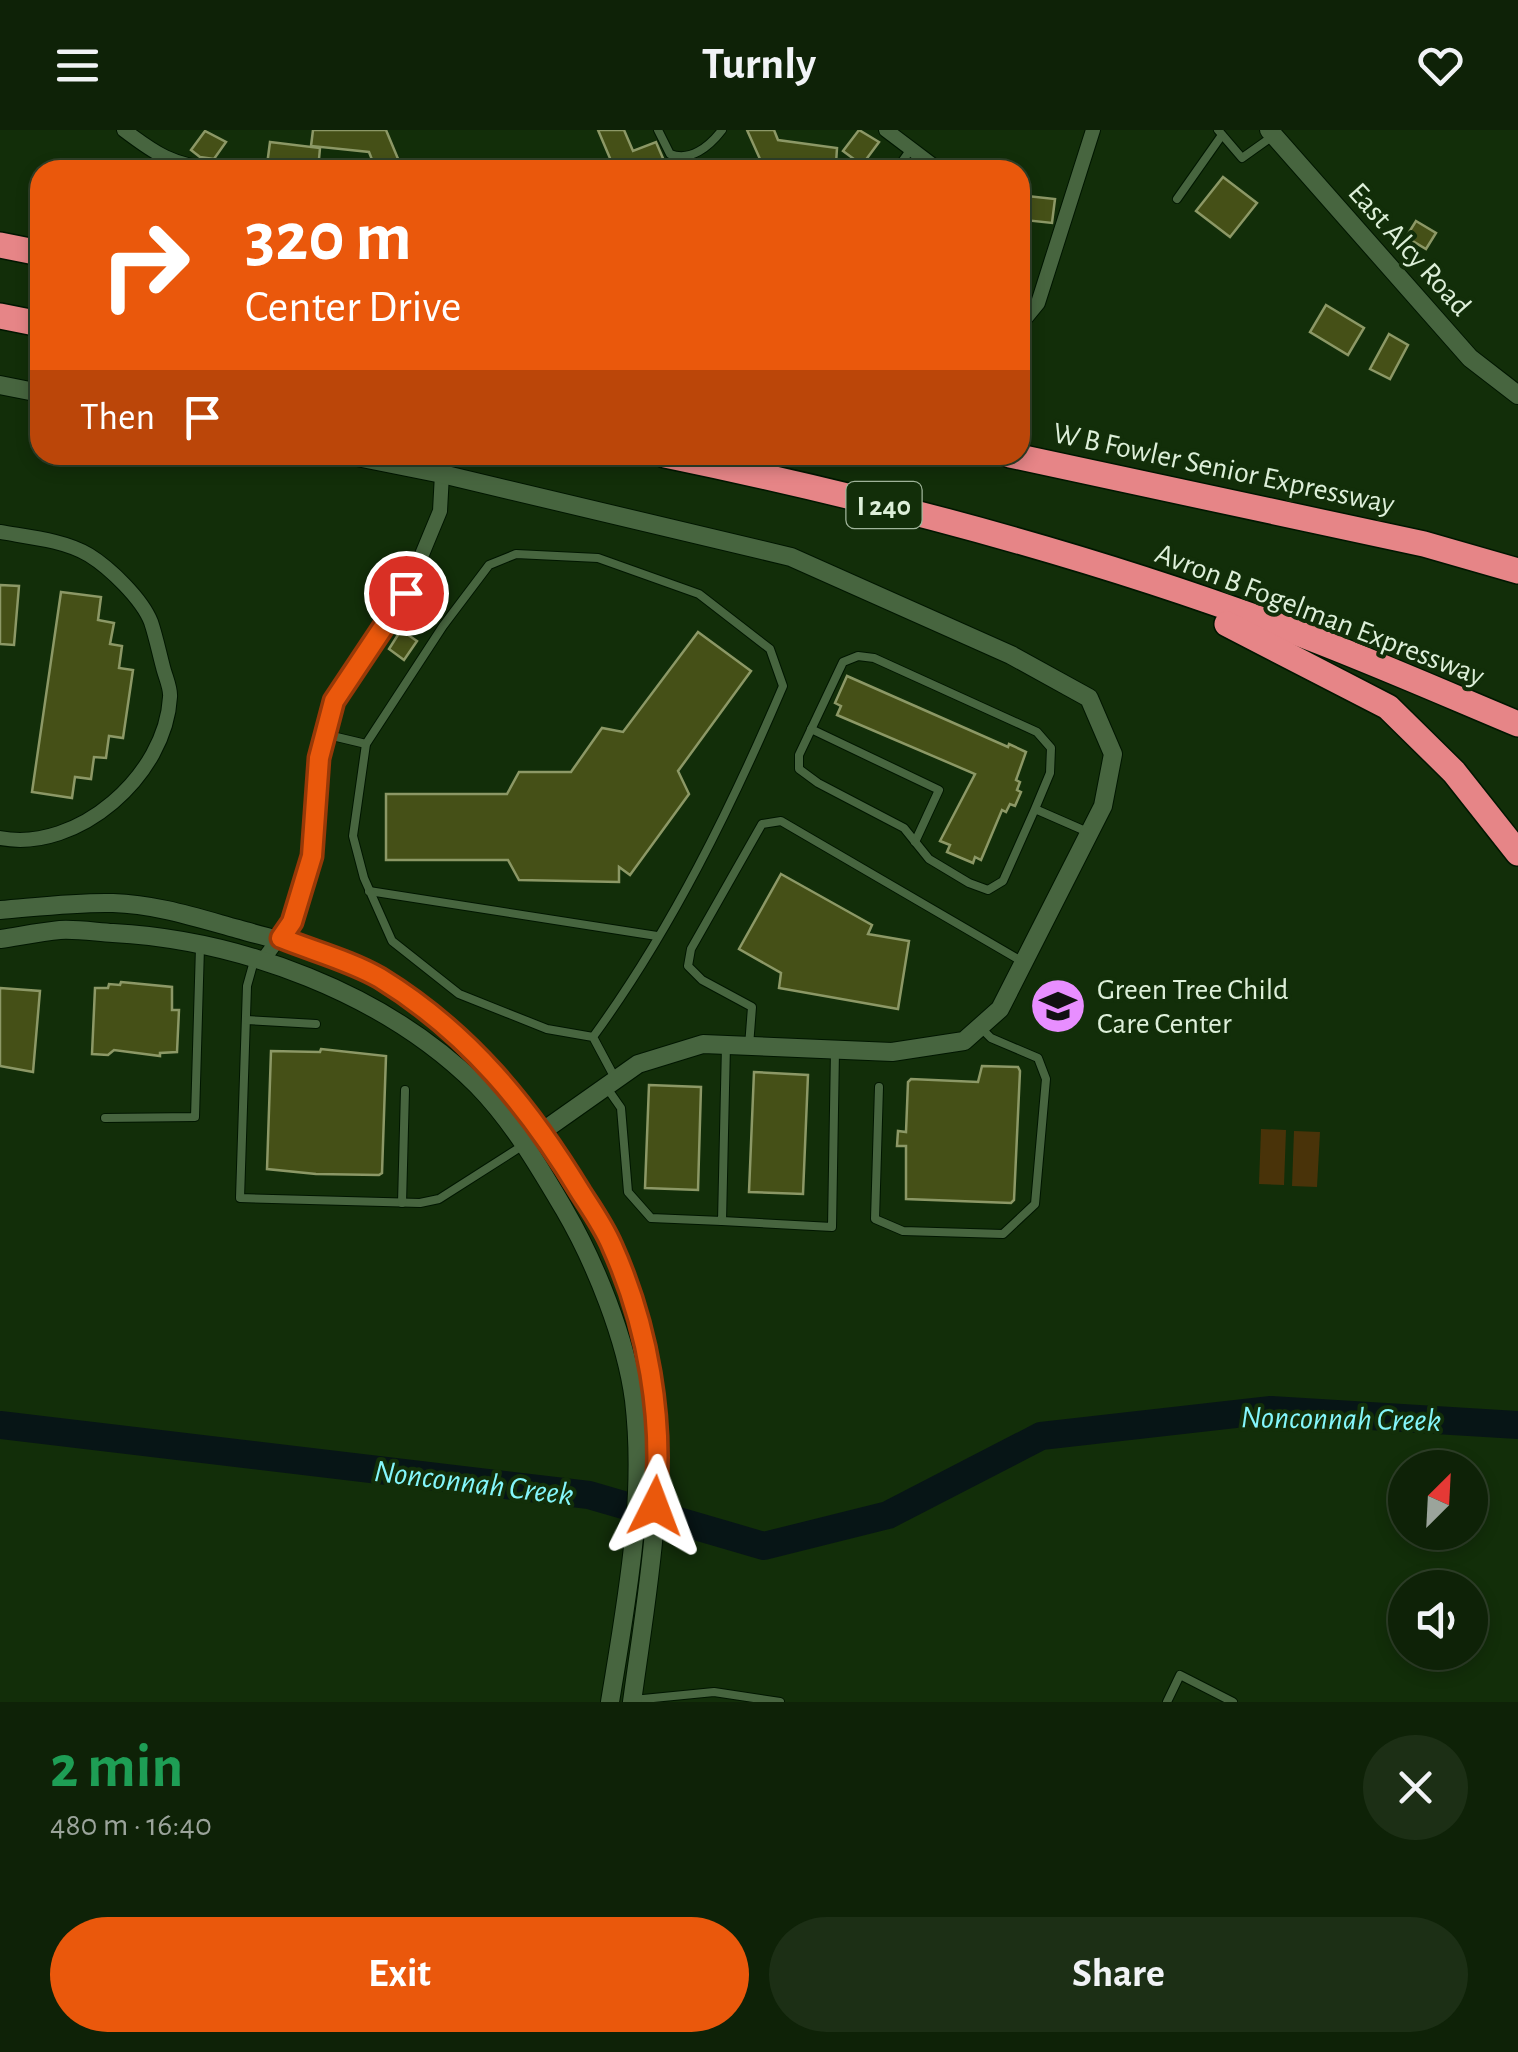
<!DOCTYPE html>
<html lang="en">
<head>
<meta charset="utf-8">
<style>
  :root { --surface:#0e2207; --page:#1c2f15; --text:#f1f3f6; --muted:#9ba49b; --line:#2e3f28; --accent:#ea580c }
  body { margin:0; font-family:"Alegreya Sans",sans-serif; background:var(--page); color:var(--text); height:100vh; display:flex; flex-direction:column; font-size:38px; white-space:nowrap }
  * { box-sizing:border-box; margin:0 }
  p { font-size:32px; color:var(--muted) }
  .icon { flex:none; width:55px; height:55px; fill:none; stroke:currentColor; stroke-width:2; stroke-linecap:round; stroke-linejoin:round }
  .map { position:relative; height:1572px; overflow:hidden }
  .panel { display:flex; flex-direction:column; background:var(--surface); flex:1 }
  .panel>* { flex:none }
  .guide { position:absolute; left:30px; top:30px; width:1000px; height:305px; border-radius:30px; box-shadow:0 5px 15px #0003,0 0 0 2px var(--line); background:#ea580c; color:#fff; overflow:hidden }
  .needle { width:65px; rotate:24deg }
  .fabs { position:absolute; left:1388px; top:1320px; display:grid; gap:20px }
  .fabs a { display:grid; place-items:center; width:100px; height:100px; border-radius:50%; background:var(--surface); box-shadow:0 5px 15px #0003,0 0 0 2px var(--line); font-size:50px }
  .pin { position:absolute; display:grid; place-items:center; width:85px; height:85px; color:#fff; margin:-42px; border:5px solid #fff; border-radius:50%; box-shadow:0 2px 10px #0007 }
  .me { position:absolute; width:110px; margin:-55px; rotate:3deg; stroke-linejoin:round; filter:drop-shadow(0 0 8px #0008) }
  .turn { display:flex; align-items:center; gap:35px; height:210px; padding:0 50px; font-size:45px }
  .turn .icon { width:130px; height:130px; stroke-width:2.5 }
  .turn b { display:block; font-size:70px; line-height:85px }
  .then { display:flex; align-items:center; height:95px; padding:0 50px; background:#0003; gap:20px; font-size:38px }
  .round { display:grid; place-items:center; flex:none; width:105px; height:105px; border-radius:52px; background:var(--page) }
  .headline { display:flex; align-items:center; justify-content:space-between; height:170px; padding:0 50px }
  h1 { font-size:60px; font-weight:700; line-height:75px; color:#1e9e55 }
  .primary-button { display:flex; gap:20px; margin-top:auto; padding:20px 50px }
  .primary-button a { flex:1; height:115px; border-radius:60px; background:var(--accent); color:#fff; font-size:40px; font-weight:700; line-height:115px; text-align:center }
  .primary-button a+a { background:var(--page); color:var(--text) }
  header { display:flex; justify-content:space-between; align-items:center; height:130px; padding:0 50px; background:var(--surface); font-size:45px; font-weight:700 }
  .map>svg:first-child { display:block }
</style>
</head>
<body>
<header><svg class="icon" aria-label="menu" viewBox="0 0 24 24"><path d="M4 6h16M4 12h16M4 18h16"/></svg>Turnly<svg class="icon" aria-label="heart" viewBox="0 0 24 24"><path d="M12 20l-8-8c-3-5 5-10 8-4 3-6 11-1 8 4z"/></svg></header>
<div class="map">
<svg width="1518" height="1572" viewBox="0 0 1518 1572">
  <rect width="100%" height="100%" fill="#122e09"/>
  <!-- green -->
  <g fill="#493309">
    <path d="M 1261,999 L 1286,1000 L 1284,1055 L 1259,1054 Z"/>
    <path d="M 1294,1001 L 1320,1002 L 1317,1057 L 1292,1056 Z"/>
  </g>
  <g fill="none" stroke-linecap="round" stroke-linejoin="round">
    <!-- river -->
    <path stroke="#071516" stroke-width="28" d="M 0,1295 L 589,1365 L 764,1416 L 888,1385 L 1041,1306 L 1271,1280 L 1518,1295"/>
  </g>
  <!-- building -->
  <g fill="#455017" stroke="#8c9866" stroke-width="2.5">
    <path d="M 313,0 L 386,0 L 401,36 L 376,40 L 369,22 L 311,16 Z"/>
    <path d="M 598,0 L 624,0 L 633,21 L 656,12 L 668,40 L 642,40 L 639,34 L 615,40 Z"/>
    <path d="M 747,0 L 774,0 L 778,10 L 837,18 L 836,34 L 832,33 L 831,40 L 785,35 L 781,40 L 751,40 L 760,29 Z"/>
    <path d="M 859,0 L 879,12 L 862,35 L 843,21 Z"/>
    <path d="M 205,1 L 226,12 L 214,29 L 200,27 L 191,20 Z"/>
    <path d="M 270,12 L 320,18 L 318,40 L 267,35 Z"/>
    <path d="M 1223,47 L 1257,73 L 1230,107 L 1196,81 Z"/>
    <path d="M 1027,66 L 1055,69 L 1052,93 L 1024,90 Z"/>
    <path d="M 1416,91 L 1436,103 L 1426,119 L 1406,107 Z"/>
    <path d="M 1326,175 L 1364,198 L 1348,225 L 1310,202 Z"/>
    <path d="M 1389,204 L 1408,215 L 1390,249 L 1370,239 Z"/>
    <path d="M 0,455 L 19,456 L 14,515 L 0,514 Z"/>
    <path d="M 61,462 L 101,467 L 98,490 L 114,493 L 110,514 L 122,516 L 119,538 L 133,540 L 123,608 L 109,606 L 106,628 L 94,627 L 91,649 L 75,647 L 72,668 L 32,662 Z"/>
    <path d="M 401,500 L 417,511 L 404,530 L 389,519 Z"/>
    <path d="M 698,502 L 751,541 L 678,641 L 689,664 L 630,745 L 619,737 L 619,752 L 519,750 L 508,730 L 386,730 L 386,664 L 507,664 L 519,642 L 571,642 L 602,598 L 623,602 Z"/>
    <path d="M 847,546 L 1008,617 L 1009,614 L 1026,622 L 1016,650 L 1020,652 L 1017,660 L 1021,662 L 1015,676 L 1010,674 L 1006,682 L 1002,680 L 981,730 L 975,727 L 973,733 L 947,722 L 950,715 L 940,711 L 975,644 L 837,585 L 841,576 L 835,573 Z"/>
    <path d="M 781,744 L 872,795 L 868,804 L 909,811 L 898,879 L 779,858 L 781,843 L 739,819 Z"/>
    <path d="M 121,852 L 172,857 L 172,880 L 179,880 L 177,922 L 160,923 L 160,926 L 114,920 L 108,925 L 92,924 L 95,858 L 108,858 L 109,854 L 120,855 Z"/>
    <path d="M 0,858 L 40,861 L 33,942 L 0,936 Z"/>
    <path d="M 321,919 L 386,926 L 382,1043 L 379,1045 L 316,1044 L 267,1039 L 271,921 L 320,922 Z"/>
    <path d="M 982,936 L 1018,937 L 1020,941 L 1014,1070 L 1011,1073 L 906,1069 L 906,1016 L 897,1016 L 898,1001 L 906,1002 L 908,952 L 911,949 L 978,952 Z"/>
    <path d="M 754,942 L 808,945 L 803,1064 L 749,1062 Z"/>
    <path d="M 649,955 L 701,957 L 698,1060 L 645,1058 Z"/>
  </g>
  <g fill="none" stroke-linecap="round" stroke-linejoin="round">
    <!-- service casing -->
    <g stroke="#001600" stroke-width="10">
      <g id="service">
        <path d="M 658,0 L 670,24 C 690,32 709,17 722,0"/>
        <path d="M 1218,0 L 1242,28 L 1273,6"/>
        <path d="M 896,40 L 911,19"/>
        <path d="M 1177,69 L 1222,5"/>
        <path d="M 811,599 L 939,660 L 915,712"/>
        <path d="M 324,604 L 366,614"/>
        <path d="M 1035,679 L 1003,751 L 988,760 L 969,753 L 929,729 L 904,698 L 818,653 L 799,639 L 799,625 L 843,532 L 858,526 L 874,528 L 1037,602 L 1051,618 L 1050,643 L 1035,679 L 1090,703"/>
        <path d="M 369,761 L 657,806"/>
        <path d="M 254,831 L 247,856 L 240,1068 L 420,1073 L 439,1069 L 522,1016"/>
        <path d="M 246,890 L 316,894"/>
        <path d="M 593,907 L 547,899 L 459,864 L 392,811 L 364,748 L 353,706 L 366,614 L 443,496 L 489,435 L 516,424 L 598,428 L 699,464 L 770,519 L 783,556 C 731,678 671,800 593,907 L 616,950"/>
        <path d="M 749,916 L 752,877 L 702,850 L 688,836 L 691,819 L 762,694 L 781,691 L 1023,832"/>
        <path d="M 879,957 L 875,1089 L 903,1101 L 1003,1104 L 1035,1074 L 1046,949 L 1038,928 L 991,908 L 980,897"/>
        <path d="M 607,958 L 621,978 L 628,1062 L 651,1088 L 722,1091 L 726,915"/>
        <path d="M 105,988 L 195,987 L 200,817"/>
        <path d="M 402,1073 L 405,960"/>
        <path d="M 722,1091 L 832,1097 L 835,921"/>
        <path d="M 633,1570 L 714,1562 L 780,1572"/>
        <path d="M 1167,1572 L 1180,1545 L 1233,1572"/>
      </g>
    </g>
    <!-- minor casing -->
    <g stroke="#001600" stroke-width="16">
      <g id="minor">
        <path d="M 124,0 C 157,25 171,34 213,40"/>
        <path d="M 886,0 L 939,40"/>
        <path d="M 1020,195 L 1038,173 L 1093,0"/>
        <path d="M 0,402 C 28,407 64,410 89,425 C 110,438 142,469 151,492 C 156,507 159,522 163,537 C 165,546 171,558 170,567 C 166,645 78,723 0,708"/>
        <path d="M 263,830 L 291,792 L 312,726 L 319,628 L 334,571 L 406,463 L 440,381 L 442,344"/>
      </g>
    </g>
    <!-- tertiary casing -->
    <g stroke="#001600" stroke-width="20">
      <g id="tertiary">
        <path d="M 1269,0 L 1470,228 L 1518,265"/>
        <path d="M 0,255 L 40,263"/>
        <path d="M 347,325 L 442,344 L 791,427 L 1011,525 L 1089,568 L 1113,624 L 1103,676 L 1000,879 L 964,911 L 892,922 L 703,914 L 638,934 L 526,1013"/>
        <path d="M 0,780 C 37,777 76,772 113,773 C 155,774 198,788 238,799 C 283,812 340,824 380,848 C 519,933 628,1096 652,1257 C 667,1361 646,1468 632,1572"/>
        <path d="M 0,809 C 20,806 40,802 60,800 C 77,799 96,802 113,803 C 241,810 384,863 477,955 C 513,992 538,1035 564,1079 C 595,1132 626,1209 634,1270 C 646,1370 626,1474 610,1572"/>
      </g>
    </g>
    <!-- motorway casing -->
    <g stroke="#001600" stroke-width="28">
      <g id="motorway">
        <path d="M 0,115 L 40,123"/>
        <path d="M 0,186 L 40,194"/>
        <path d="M 665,325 C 873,368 1080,422 1279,496 C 1360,526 1439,561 1518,594"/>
        <path d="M 1010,325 L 1424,414 L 1518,441"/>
        <path d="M 1227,494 L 1388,577 L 1454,642 L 1518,723"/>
      </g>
    </g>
    <!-- service -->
    <use href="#service" stroke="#47653f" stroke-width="8"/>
    <!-- minor -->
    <use href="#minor" stroke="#47653f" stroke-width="14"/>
    <!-- tertiary -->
    <use href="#tertiary" stroke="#47653f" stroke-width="18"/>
    <!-- motorway -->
    <use href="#motorway" stroke="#e68587" stroke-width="25"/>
  </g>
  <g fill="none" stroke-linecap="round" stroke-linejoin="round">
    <!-- route casing -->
    <g stroke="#983908" stroke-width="25">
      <path id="route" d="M 406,463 L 334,571 L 319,628 L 312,726 L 292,792 L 281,808 C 313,821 351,831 380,848 C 468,902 529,977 581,1063 C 592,1080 604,1097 612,1116 C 648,1196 664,1289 655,1376"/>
    </g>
    <!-- route -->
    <use href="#route" stroke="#ea580c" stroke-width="18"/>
  </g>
  <!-- icons -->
  <defs>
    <g id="school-disc" transform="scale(2.875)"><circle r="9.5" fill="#e88eff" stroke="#122e09"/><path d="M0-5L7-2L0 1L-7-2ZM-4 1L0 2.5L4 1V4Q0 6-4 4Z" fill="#111"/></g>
  </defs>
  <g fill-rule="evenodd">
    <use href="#school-disc" x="1058" y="876"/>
  </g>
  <g text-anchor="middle" stroke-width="8" stroke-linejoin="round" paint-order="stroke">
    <!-- shield labels -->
    <rect fill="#122e09" stroke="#a0b59b" stroke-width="2.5" x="846.5" y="352" width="75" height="46" rx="8"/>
    <g font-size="28" font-weight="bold" fill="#ddefd9">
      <text x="884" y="385">I 240</text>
    </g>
    <!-- street labels -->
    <g font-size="30" fill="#ddefd9" stroke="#122e09">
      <text transform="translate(1410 119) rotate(48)" y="10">East Alcy Road</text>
      <text transform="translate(1224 338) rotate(12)" y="10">W B Fowler Senior Expressway</text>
      <text transform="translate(1320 484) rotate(21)" y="10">Avron B Fogelman Expressway</text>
    </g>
    <!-- poi labels -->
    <g font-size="30" fill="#ddefd9" stroke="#122e09" text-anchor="start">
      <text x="1097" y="869">Green Tree Child<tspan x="1097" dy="34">Care Center</tspan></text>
    </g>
    <!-- water labels -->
    <g font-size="32" font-style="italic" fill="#84f6fb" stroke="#122e09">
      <text transform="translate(1341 1288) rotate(1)" y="11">Nonconnah Creek</text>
      <text transform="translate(474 1352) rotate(7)" y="11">Nonconnah Creek</text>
    </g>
  </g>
</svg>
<div class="fabs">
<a><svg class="needle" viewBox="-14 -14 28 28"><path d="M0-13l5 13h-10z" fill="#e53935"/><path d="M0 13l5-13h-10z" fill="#9ba49b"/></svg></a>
<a><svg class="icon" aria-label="sound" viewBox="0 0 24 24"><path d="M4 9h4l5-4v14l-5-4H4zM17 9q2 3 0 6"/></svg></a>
</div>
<div class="pin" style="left:406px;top:463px;background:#d93025"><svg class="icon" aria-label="arrive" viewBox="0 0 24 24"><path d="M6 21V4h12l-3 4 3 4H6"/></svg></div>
<svg class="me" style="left:655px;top:1376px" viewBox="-20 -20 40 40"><path d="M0-17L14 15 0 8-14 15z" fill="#ea580c" stroke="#fff" stroke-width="4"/></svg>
<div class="guide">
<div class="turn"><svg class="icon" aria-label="right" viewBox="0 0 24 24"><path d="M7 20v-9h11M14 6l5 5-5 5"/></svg><div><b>320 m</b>Center Drive</div></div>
<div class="then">Then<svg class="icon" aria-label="arrive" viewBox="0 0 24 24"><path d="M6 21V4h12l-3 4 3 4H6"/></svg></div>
</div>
</div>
<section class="panel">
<div class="headline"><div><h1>2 min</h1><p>480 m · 16:40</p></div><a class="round"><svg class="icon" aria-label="close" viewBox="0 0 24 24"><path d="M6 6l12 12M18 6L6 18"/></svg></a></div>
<div class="primary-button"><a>Exit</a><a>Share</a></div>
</section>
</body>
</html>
